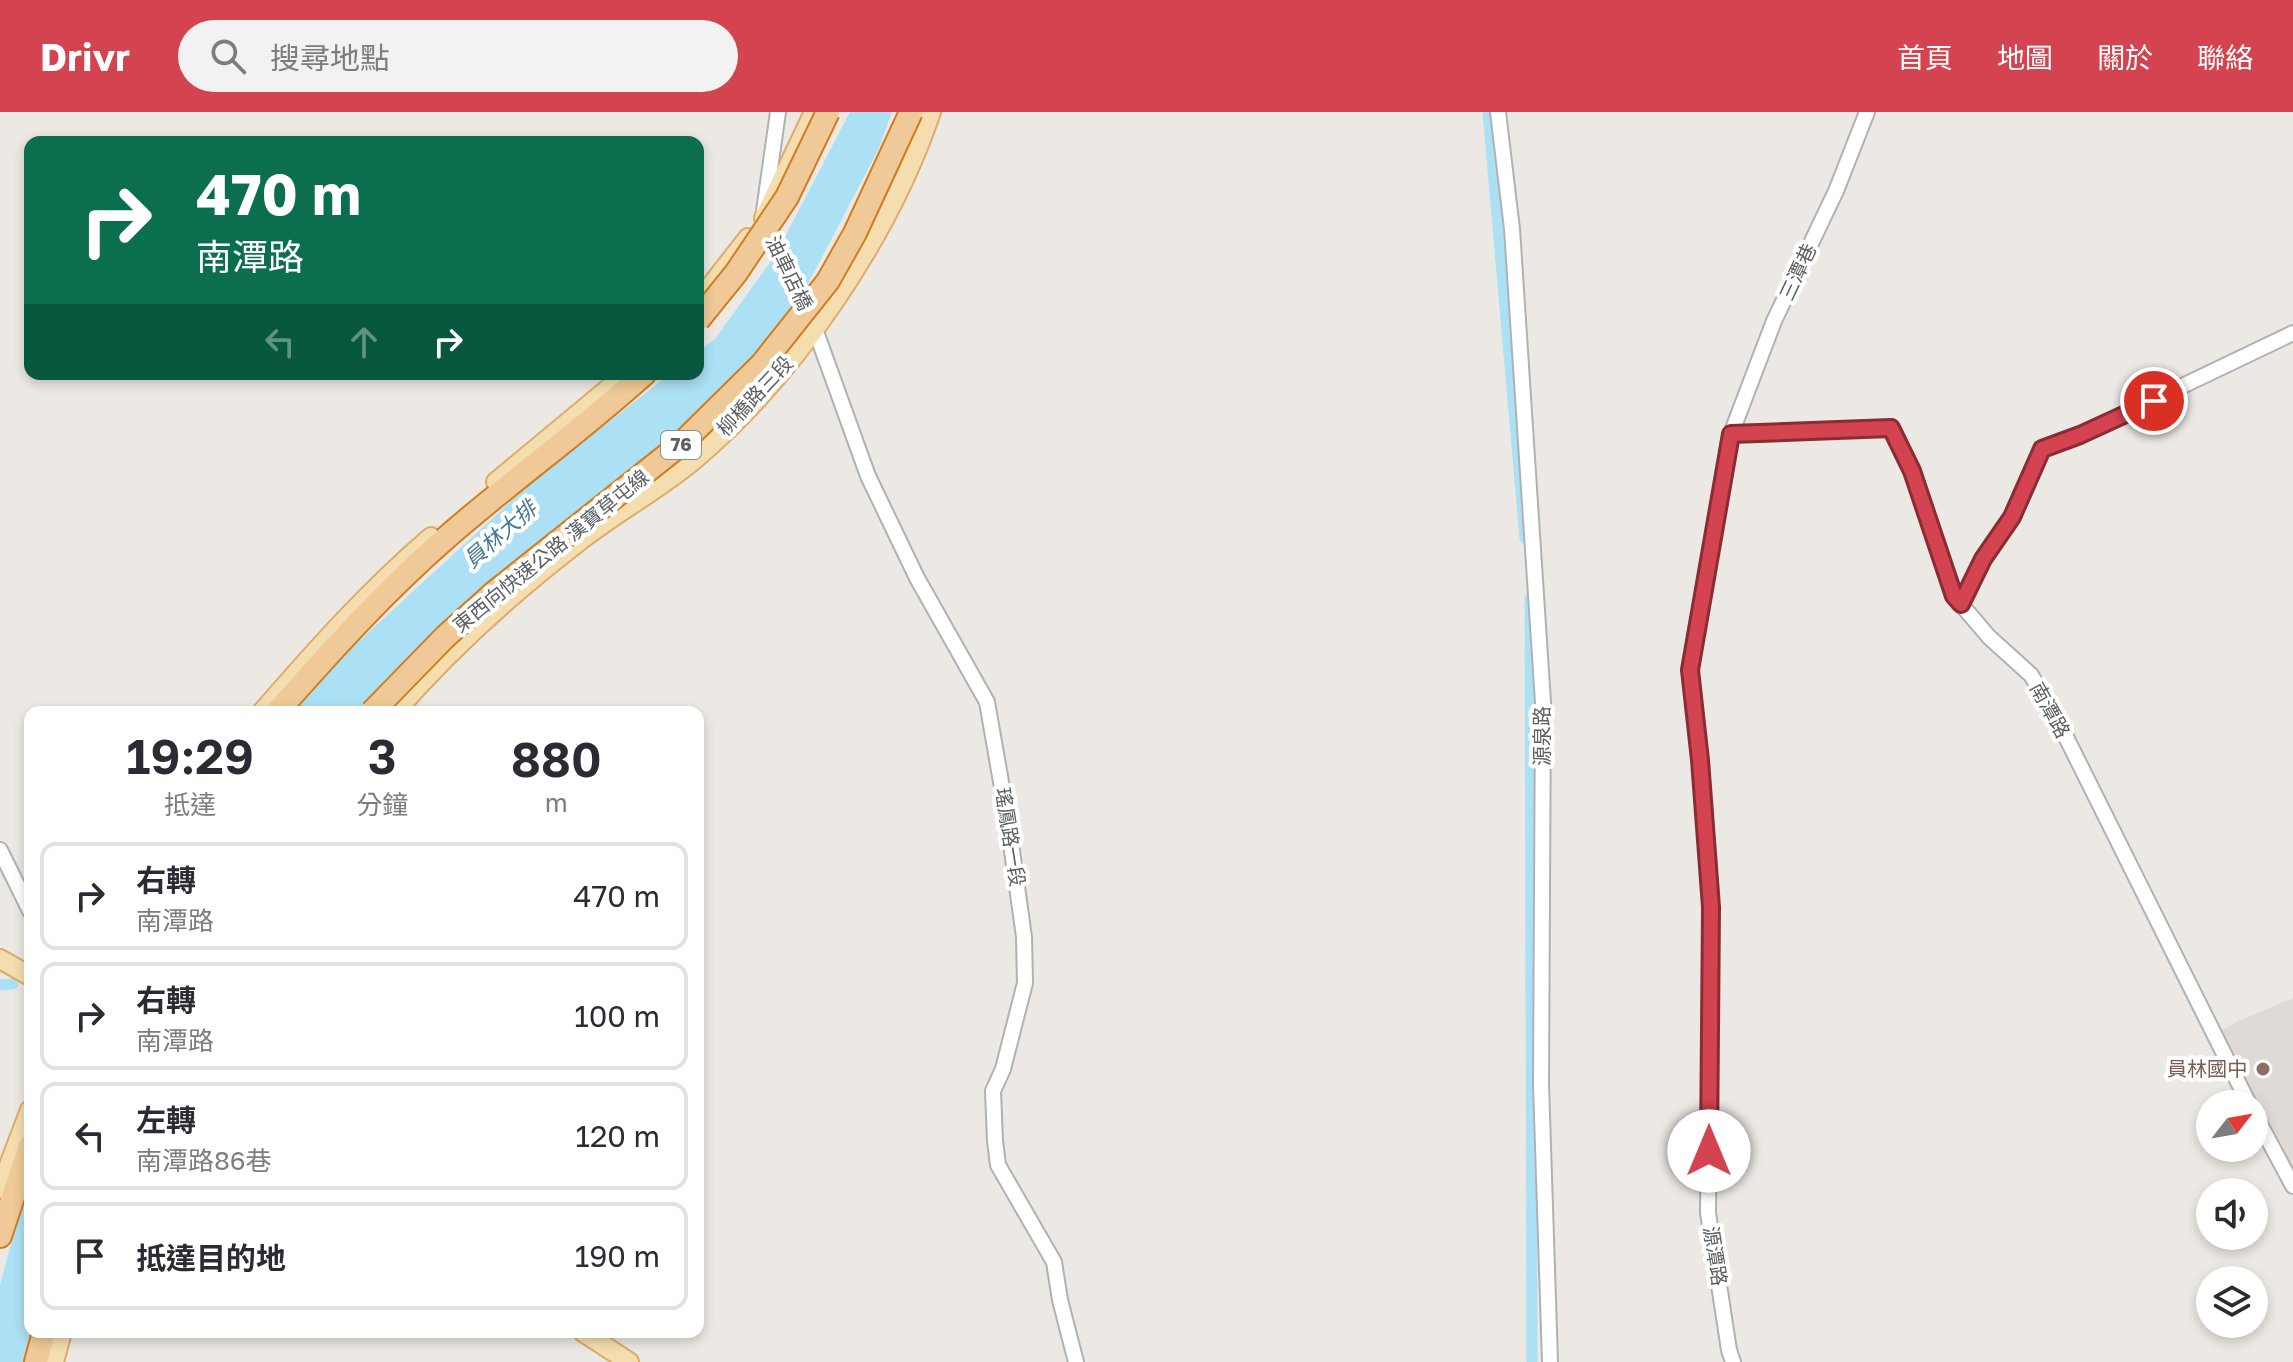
<!DOCTYPE html>
<html lang="zh-TW">
<head>
<meta charset="utf-8">
<style>
  :root { --surface:#fff; --page:#f2f2f3; --text:#2b2b33; --muted:#7c7c81; --line:#e1e1e2; --accent:#d34350 }
  body { margin:0; font-family:"Golos Text","Noto Sans TC",sans-serif; background:var(--page); color:var(--text); height:100vh; display:flex; flex-direction:column; font-size:30px; white-space:nowrap }
  * { box-sizing:border-box; margin:0 }
  p { font-size:26px; color:var(--muted) }
  .icon { flex:none; width:44px; height:44px; fill:none; stroke:currentColor; stroke-width:2; stroke-linecap:round; stroke-linejoin:round }
  .map { position:relative; flex:1; overflow:hidden }
  .sheet { position:absolute; left:24px; top:594px; width:680px; height:632px; display:flex; flex-direction:column; background:var(--surface); border-radius:16px; box-shadow:0 4px 12px #0003 }
  .sheet>* { flex:none }
  .hud { position:absolute; left:24px; top:24px; width:680px; height:244px; border-radius:16px; box-shadow:0 4px 12px #0003; background:#0b6e4f; color:#fff; overflow:hidden }
  .needle { width:52px; rotate:59deg }
  .fabs { position:absolute; left:2196px; top:978px; display:grid; gap:16px }
  .fabs a { display:grid; place-items:center; width:72px; height:72px; border-radius:50%; background:var(--surface); box-shadow:0 4px 12px #0003; font-size:40px }
  .pin { position:absolute; display:grid; place-items:center; width:68px; height:68px; color:#fff; margin:-34px; border:4px solid #fff; border-radius:50%; box-shadow:0 2px 8px #0007 }
  .me { position:absolute; width:88px; margin:-44px; rotate:0deg; stroke-linejoin:round; filter:drop-shadow(0 0 6px #0008) }
  .turn { display:flex; align-items:center; gap:28px; height:168px; padding:0 40px; font-size:36px }
  .turn .icon { width:104px; height:104px; stroke-width:2.5 }
  .turn b { display:block; font-size:56px; line-height:68px }
  .lanes { display:flex; align-items:center; height:76px; padding:0 40px; background:#0003; justify-content:center; gap:40px; direction:ltr }
  .lanes .off { opacity:.35 }
  .eta { display:flex; justify-content:space-evenly; align-items:center; height:136px; text-align:center }
  .eta b { font-size:48px; font-weight:600; line-height:56px }
  ul { padding:0; list-style:none }
  li { display:flex; align-items:center; gap:24px; height:108px; margin:0 16px 12px; padding:0 24px; border:4px solid var(--line); border-radius:16px }
  li div { flex:1 }
  li b { display:block; font-size:30px }
  li em { font-style:normal }
  header { display:flex; align-items:center; gap:48px; box-sizing:border-box; height:112px; padding:0 40px; background:var(--accent); color:#fff }
  header strong { font-size:38px }
  nav { display:flex; gap:44px; margin-inline-start:auto; font-size:28px }
  .search { width:560px; height:72px; background:var(--page); display:flex; align-items:center; gap:20px; box-sizing:border-box; padding:0 28px; border-radius:44px; color:var(--muted); font-size:30px }
  .map>svg:first-child { display:block }
</style>
</head>
<body>
<header>
<strong>Drivr</strong>
<div class="search"><svg class="icon" aria-label="search" viewBox="0 0 24 24"><circle cx="10" cy="10" r="6"/><path d="M15 15l6 6"/></svg>搜尋地點</div>
<nav><a>首頁</a><a>地圖</a><a>關於</a><a>聯絡</a></nav>
</header>
<div class="map">
<svg width="2293" height="1250" viewBox="0 0 2293 1250">
  <rect width="100%" height="100%" fill="#ece9e4"/>
  <!-- education -->
  <path fill="#dfdad5" d="M 2293,886 L 2293,1068 L 2215,923 L 2238,909 Z"/>
  <!-- water -->
  <g fill="#ace0f4">
    <path d="M 850,0 L 892,0 L 878,38 L 799,189 L 742,266 L 487,474 L 359,600 L 292,600 L 322,563 L 533,369 L 670,262 L 698,262 L 698,240 L 715,227 L 776,142 Z"/>
    <path d="M 30,1061 L 31,1220 L 23,1250 L 0,1250 L 0,1173 Z"/>
  </g>
  <g fill="none" stroke-linecap="round" stroke-linejoin="round">
    <!-- canal -->
    <g stroke="#ace0f4" stroke-width="11">
      <path d="M 1488,0 L 1525,426"/>
      <path d="M 1530,487 L 1532,1250"/>
      <path d="M 0,873 L 13,872"/>
    </g>
    <!-- minor casing -->
    <g stroke="#afb2b4" stroke-width="18">
      <g id="minor">
        <path d="M 778,0 L 763,106 L 815,217 L 868,364 L 917,466 L 987,590 L 1008,710 L 1024,825 L 1025,871 L 1003,957 L 993,979 L 995,1029 L 998,1053 L 1054,1150 L 1060,1188 L 1076,1250"/>
        <path d="M 1498,0 L 1512,117 L 1543,590 L 1541,972 L 1550,1250"/>
        <path d="M 1731,322 L 1891,316 L 1912,359 L 1954,484 L 1989,525 L 2031,563 L 2057,607 L 2249,992"/>
        <path d="M 1961,492 L 1983,447 L 2012,405 L 2042,337 L 2080,323 L 2293,221"/>
        <path d="M 0,738 L 30,799"/>
        <path d="M 2254,1001 L 2293,1074"/>
        <path d="M 1733,1250 L 1729,1238 L 1708,1101 L 1711,795 L 1700,648 L 1690,558 L 1731,322 L 1774,209 L 1836,79 L 1867,0"/>
      </g>
    </g>
    <!-- major casing -->
    <g stroke="#dfab6a" stroke-width="22">
      <g id="major">
        <path d="M 764,106 L 814,0"/>
        <path d="M 698,190 L 748,126"/>
        <path d="M 496,370 L 626,262"/>
        <path d="M 262,600 C 315,539 369,478 431,425"/>
        <path d="M 395,600 C 449,538 512,481 577,431 C 615,401 658,378 695,347 C 796,262 889,124 931,0"/>
        <path d="M 0,847 L 30,864"/>
        <path d="M 0,1077 L 30,998"/>
        <path d="M 583,1220 L 629,1250"/>
        <path d="M 54,1250 L 62,1220"/>
      </g>
    </g>
    <!-- highway casing -->
    <g stroke="#d37c1d" stroke-width="26">
      <g id="highway">
        <path d="M 277,600 C 331,539 385,479 447,425 C 511,369 581,319 644,262"/>
        <path d="M 0,1124 L 30,1034"/>
        <path d="M 36,1250 L 44,1220"/>
      </g>
    </g>
    <!-- minor -->
    <use href="#minor" stroke="#fff" stroke-width="14"/>
    <!-- major -->
    <use href="#major" stroke="#f4deb0" stroke-width="18"/>
    <!-- highway -->
    <use href="#highway" stroke="#efca98" stroke-width="22"/>
    <!-- highway-bridge casing -->
    <g stroke="#d37c1d" stroke-width="26" stroke-linecap="butt">
      <g id="highway-bridge">
        <path d="M 698,208 L 736,161 L 787,85 L 828,0"/>
        <path d="M 372,600 L 445,525 L 495,480 L 681,332 L 762,252 L 828,169 L 855,121 L 911,0"/>
      </g>
    </g>
    <!-- highway-bridge -->
    <use href="#highway-bridge" stroke="#efca98" stroke-width="22"/>
  </g>
  <g fill="none" stroke-linecap="round" stroke-linejoin="round">
    <!-- route casing -->
    <g stroke="#892c34" stroke-width="20">
      <path id="route" d="M 1709,1039 L 1711,795 L 1700,648 L 1690,558 L 1731,322 L 1891,316 L 1912,359 L 1954,484 L 1961,492 L 1983,447 L 2012,405 L 2042,337 L 2080,323 L 2154,289"/>
    </g>
    <!-- route -->
    <use href="#route" stroke="#d34350" stroke-width="14"/>
  </g>
  <!-- markers -->
  <circle fill="#8d6e63" stroke="#fff" stroke-width="3" cx="2263" cy="957" r="8"/>
  <g text-anchor="middle" stroke-width="8" stroke-linejoin="round" paint-order="stroke">
    <!-- shield labels -->
    <rect fill="#fff" stroke="#8d9091" stroke-width="2" x="661" y="319" width="40" height="28" rx="6"/>
    <g font-size="18" font-weight="bold" fill="#5c6062">
      <text x="681" y="339">76</text>
    </g>
    <!-- street labels -->
    <g font-size="20" fill="#5c6062" stroke="#fff">
      <text transform="translate(1798 160) rotate(-65)" y="7">三潭巷</text>
      <text transform="translate(789 161) rotate(64)" y="7">油車店橋</text>
      <text transform="translate(755 284) rotate(-47)" y="7">柳橋路三段</text>
      <text transform="translate(551 439) rotate(-39)" y="7">東西向快速公路 漢寶草屯線</text>
      <text transform="translate(2050 598) rotate(61)" y="7">南潭路</text>
      <text transform="translate(1542 624) rotate(-90)" y="7">源泉路</text>
      <text transform="translate(1010 725) rotate(81)" y="7">瑤鳳路一段</text>
      <text transform="translate(1715 1144) rotate(81)" y="7">源潭路</text>
    </g>
    <!-- education labels -->
    <g font-size="20" fill="#785e54" stroke="#fff" text-anchor="end">
      <text x="2247" y="964">員林國中</text>
    </g>
    <!-- water labels -->
    <g font-size="22" font-style="italic" fill="#457893" stroke="#fff">
      <text transform="translate(500 422) rotate(-41)" y="8">員林大排</text>
    </g>
  </g>
</svg>
<div class="fabs">
<a><svg class="needle" viewBox="-14 -14 28 28"><path d="M0-13l5 13h-10z" fill="#e53935"/><path d="M0 13l5-13h-10z" fill="#7c7c81"/></svg></a>
<a><svg class="icon" aria-label="sound" viewBox="0 0 24 24"><path d="M4 9h4l5-4v14l-5-4H4zM17 9q2 3 0 6"/></svg></a>
<a><svg class="icon" aria-label="layers" viewBox="0 0 24 24"><path d="M12 4l9 5-9 5-9-5zM3 14l9 5 9-5"/></svg></a>
</div>
<div class="pin" style="left:2154px;top:289px;background:#d93025"><svg class="icon" aria-label="arrive" viewBox="0 0 24 24"><path d="M6 21V4h12l-3 4 3 4H6"/></svg></div>
<svg class="me" style="left:1709px;top:1039px" viewBox="-20 -20 40 40"><circle r="19" fill="#fff"/><path d="M0-13L10 11 0 6-10 11z" fill="#d34350"/></svg>
<div class="hud">
<div class="turn"><svg class="icon" aria-label="right" viewBox="0 0 24 24"><path d="M7 20v-9h11M14 6l5 5-5 5"/></svg><div><b>470 m</b>南潭路</div></div>
<div class="lanes"><svg class="icon off" aria-label="left" viewBox="0 0 24 24"><path d="M17 20v-9H6M10 6l-5 5 5 5"/></svg><svg class="icon off" aria-label="ahead" viewBox="0 0 24 24"><path d="M12 20V5M6 11l6-6 6 6"/></svg><svg class="icon" aria-label="right" viewBox="0 0 24 24"><path d="M7 20v-9h11M14 6l5 5-5 5"/></svg></div>
</div>
<section class="sheet">
<div class="eta">
<div><b>19:29</b><p>抵達</p></div>
<div><b>3</b><p>分鐘</p></div>
<div><b>880</b><p>m</p></div>
</div>
<ul>
<li><svg class="icon" aria-label="right" viewBox="0 0 24 24"><path d="M7 20v-9h11M14 6l5 5-5 5"/></svg><div><b>右轉</b><p>南潭路</p></div><em>470 m</em></li>
<li><svg class="icon" aria-label="right" viewBox="0 0 24 24"><path d="M7 20v-9h11M14 6l5 5-5 5"/></svg><div><b>右轉</b><p>南潭路</p></div><em>100 m</em></li>
<li><svg class="icon" aria-label="left" viewBox="0 0 24 24"><path d="M17 20v-9H6M10 6l-5 5 5 5"/></svg><div><b>左轉</b><p>南潭路86巷</p></div><em>120 m</em></li>
<li><svg class="icon" aria-label="arrive" viewBox="0 0 24 24"><path d="M6 21V4h12l-3 4 3 4H6"/></svg><div><b>抵達目的地</b></div><em>190 m</em></li>
</ul>
</section>
</div>
</body>
</html>
